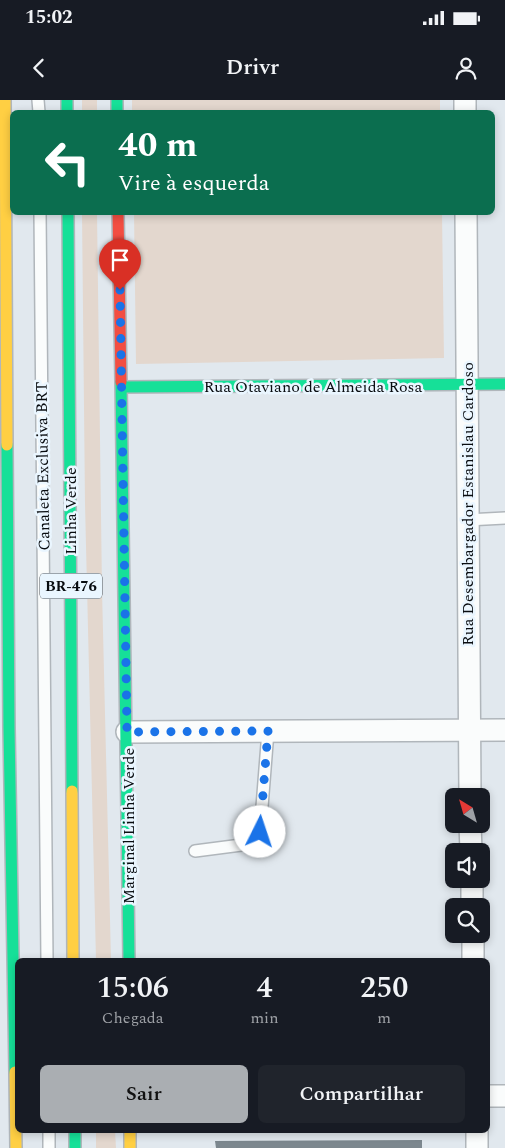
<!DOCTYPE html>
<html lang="pt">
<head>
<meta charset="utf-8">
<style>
  :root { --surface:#171b24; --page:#20242c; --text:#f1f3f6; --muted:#9ea1a6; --accent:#aaaeb2 }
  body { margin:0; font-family:Spectral,serif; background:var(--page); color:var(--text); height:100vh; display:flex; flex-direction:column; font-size:19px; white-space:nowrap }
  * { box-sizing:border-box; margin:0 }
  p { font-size:16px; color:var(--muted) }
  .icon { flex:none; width:28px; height:28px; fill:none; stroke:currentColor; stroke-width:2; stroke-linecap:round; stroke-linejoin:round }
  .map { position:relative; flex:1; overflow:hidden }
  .side { position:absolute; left:15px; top:858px; width:475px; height:175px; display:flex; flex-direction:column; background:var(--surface); border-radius:8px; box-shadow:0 2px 8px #0003 }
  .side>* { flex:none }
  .banner { position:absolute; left:10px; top:10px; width:485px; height:105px; border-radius:8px; box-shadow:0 2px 8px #0003; background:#0b6e4f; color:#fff; overflow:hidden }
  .needle { width:32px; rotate:323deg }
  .tools { position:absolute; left:445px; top:688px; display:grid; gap:10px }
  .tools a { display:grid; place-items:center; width:45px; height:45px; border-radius:8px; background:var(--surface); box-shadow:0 2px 8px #0003; font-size:25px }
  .pin { position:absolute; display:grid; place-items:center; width:42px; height:42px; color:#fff; margin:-51px -21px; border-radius:50% 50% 50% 0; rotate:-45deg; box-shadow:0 0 5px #0007 }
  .pin .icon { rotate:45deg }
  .me { position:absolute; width:55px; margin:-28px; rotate:4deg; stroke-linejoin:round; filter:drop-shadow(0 0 4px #0008) }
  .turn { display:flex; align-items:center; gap:18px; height:105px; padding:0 25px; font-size:22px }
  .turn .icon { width:65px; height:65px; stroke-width:2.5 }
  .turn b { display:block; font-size:35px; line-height:42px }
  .eta { display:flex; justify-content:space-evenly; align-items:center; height:85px; text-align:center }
  .eta b { font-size:30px; font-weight:600; line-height:35px }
  .cta { display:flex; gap:10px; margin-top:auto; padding:10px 25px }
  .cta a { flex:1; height:58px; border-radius:8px; background:var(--accent); color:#111; font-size:20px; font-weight:600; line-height:58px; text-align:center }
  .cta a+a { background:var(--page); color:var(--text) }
  .status { display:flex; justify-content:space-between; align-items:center; height:35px; padding:0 25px; background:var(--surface); direction:ltr }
  .status svg { height:14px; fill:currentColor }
  header { display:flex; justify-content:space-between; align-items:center; height:65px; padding:0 25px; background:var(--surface); font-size:22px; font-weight:600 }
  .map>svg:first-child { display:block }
</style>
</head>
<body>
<div class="status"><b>15:02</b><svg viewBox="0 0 49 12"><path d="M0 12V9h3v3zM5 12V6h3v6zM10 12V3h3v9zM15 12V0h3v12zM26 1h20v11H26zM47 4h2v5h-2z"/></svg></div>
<header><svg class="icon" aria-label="back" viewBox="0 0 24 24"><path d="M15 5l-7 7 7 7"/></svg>Drivr<svg class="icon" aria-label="person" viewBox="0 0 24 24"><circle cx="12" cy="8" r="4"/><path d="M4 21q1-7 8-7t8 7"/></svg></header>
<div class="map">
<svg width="505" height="1048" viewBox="0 0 505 1048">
  <rect width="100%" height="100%" fill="#e1e8ee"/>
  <!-- green -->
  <g fill="#e3d7ce">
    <rect x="82" y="0" width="15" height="12"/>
    <rect x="132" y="0" width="308" height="12"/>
    <path d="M 82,113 L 97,113 L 102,490 L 111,860 L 96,860 L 85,404 Z"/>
    <path d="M 134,113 L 442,113 L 444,258 L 136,264 Z"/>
    <path d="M 96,1030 L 115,1030 L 116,1048 L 96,1048 Z"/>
  </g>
  <!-- building -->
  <path fill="#7c878e" d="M 422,1040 L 422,1048 L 216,1048 L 215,1041 Z"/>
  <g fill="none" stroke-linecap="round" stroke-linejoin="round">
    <!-- lane casing -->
    <g stroke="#b0b6bb" stroke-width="14">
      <g id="lane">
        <path d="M 38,0 L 39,12"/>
        <path d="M 40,112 L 47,860"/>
        <path d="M 467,420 L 505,418"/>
        <path d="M 195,751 L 249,744 L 256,740 L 260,732 L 268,631"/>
        <path d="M 49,1030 L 49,1048"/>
      </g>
    </g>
    <!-- street casing -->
    <g stroke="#b0b6bb" stroke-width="24">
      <g id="street">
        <path d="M 465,0 L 465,12"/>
        <path d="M 466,112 L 470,696"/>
        <path d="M 127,632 L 505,630"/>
        <path d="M 470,724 L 471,751"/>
        <path d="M 472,779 L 472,806"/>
        <path d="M 473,834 L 473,860"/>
        <path d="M 488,996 L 505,996"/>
        <path d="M 477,1030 L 477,1048"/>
      </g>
    </g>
    <!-- fast casing -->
    <g stroke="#b0b6bb" stroke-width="14">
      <g id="fast">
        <path d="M 67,0 L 67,12"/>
        <path d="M 117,0 L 117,12"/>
        <path d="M 68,112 L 72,691"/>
        <path d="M 121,282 L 129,860"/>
        <path d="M 122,287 L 505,284"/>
        <path d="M 7,345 L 9,628 L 15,972"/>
        <path d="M 75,1030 L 75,1048"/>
      </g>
    </g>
    <!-- slow casing -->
    <g stroke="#b0b6bb" stroke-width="14">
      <g id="slow">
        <path d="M 5,0 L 7,345"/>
        <path d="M 72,691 L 73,860"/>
        <path d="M 15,972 L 16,1048"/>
        <path d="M 130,1030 L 130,1048"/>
      </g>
    </g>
    <!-- jam casing -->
    <g stroke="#b0b6bb" stroke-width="14">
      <path id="jam" d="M 118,112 L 121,282"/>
    </g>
    <!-- lane -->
    <use href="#lane" stroke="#fafcfc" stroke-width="11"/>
    <!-- street -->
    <use href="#street" stroke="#fafcfc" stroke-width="21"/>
    <!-- fast -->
    <use href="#fast" stroke="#16e098" stroke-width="11"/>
    <!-- slow -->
    <use href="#slow" stroke="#ffcf43" stroke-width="11"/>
    <!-- jam -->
    <use href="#jam" stroke="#f24e42" stroke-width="11"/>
  </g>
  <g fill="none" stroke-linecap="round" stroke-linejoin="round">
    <!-- route -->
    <path stroke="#1a73e8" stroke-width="9" stroke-dasharray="0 16.2" d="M 120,190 L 127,632 L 268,631 L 260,732"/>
  </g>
  <g text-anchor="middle" stroke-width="5" stroke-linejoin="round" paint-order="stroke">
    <!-- shield labels -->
    <rect fill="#eaf6ff" stroke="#4c5258" stroke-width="1" x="40" y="473.5" width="62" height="25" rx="4"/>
    <g font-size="15" font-weight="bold" fill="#080c10">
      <text x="71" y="491">BR-476</text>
    </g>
    <!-- street labels -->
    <g font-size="16" fill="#080c10" stroke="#eaf6ff">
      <text x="313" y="292">Rua Otaviano de Almeida Rosa</text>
      <text transform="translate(42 366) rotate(-91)" y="6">Canaleta Exclusiva BRT</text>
      <text transform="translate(467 404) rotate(-90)" y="6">Rua Desembargador Estanislau Cardoso</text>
      <text transform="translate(70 411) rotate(-90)" y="6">Linha Verde</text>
      <text transform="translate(128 726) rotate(-90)" y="6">Marginal Linha Verde</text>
    </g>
  </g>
</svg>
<div class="tools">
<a><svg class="needle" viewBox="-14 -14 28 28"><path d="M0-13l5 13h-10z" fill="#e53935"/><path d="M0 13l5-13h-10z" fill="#9ea1a6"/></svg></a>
<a><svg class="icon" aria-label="sound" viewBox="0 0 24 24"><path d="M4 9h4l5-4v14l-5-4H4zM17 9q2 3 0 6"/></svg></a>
<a><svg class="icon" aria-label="search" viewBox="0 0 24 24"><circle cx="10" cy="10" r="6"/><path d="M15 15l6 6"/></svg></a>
</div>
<div class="pin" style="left:120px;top:190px;background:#d93025"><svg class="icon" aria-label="arrive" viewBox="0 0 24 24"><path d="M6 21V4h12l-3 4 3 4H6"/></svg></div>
<svg class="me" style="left:260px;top:732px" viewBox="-20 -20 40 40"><circle r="19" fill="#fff"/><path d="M0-13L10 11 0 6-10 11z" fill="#1a73e8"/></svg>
<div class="banner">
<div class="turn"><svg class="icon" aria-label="left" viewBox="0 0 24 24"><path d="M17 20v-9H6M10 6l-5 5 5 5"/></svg><div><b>40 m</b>Vire à esquerda</div></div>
</div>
<section class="side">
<div class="eta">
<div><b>15:06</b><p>Chegada</p></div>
<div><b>4</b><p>min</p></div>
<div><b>250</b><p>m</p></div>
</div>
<div class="cta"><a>Sair</a><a>Compartilhar</a></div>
</section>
</div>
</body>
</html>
